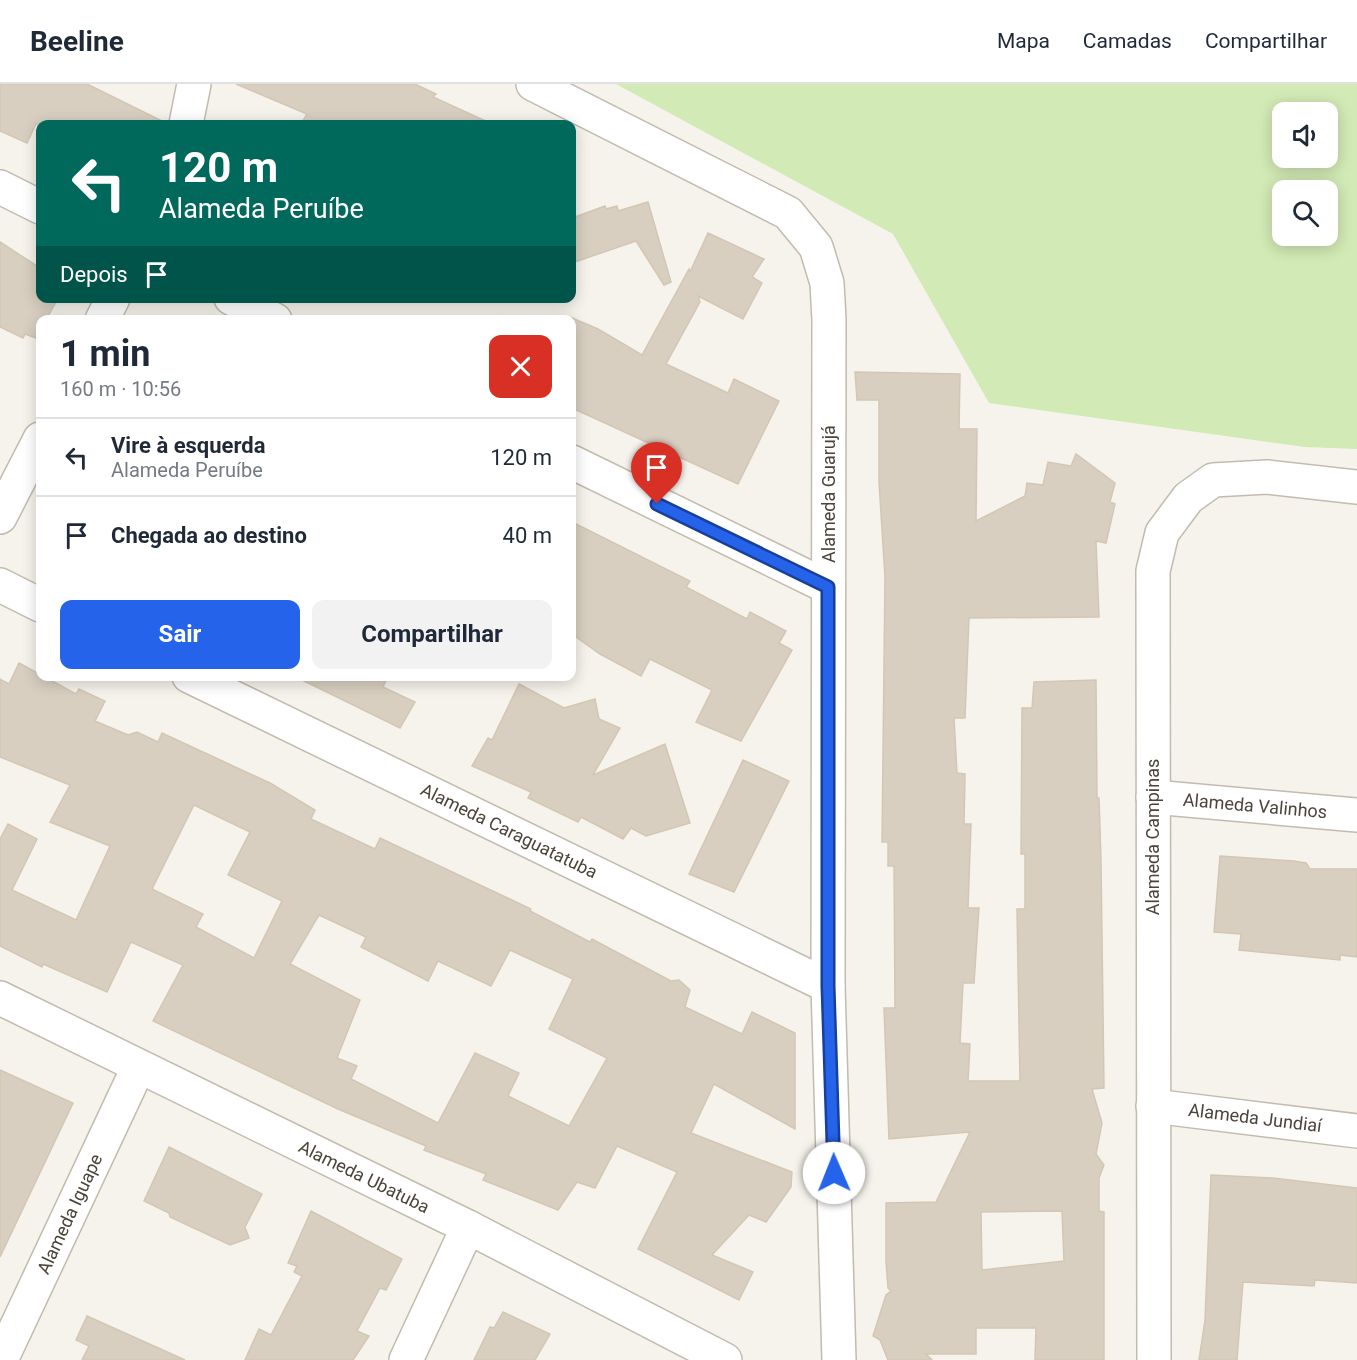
<!DOCTYPE html>
<html lang="pt">
<head>
<meta charset="utf-8">
<style>
  :root { --surface:#fff; --page:#f2f2f3; --text:#1f2937; --muted:#747a83; --line:#e0e1e3; --accent:#2563eb }
  body { margin:0; font-family:Roboto,sans-serif; background:var(--page); color:var(--text); height:100vh; display:flex; flex-direction:column; font-size:22px; white-space:nowrap }
  * { box-sizing:border-box; margin:0 }
  p { font-size:20px; color:var(--muted) }
  .icon { flex:none; width:33px; height:33px; fill:none; stroke:currentColor; stroke-width:2; stroke-linecap:round; stroke-linejoin:round }
  .map { position:relative; flex:1; overflow:hidden }
  .panel { position:absolute; left:36px; top:231px; width:540px; height:366px; display:flex; flex-direction:column; background:var(--surface); border-radius:12px; box-shadow:0 3px 15px #0003 }
  .panel>* { flex:none }
  .top-card { position:absolute; left:36px; top:36px; width:540px; height:183px; border-radius:12px; box-shadow:0 3px 15px #0003; background:#00695c; color:#fff; overflow:hidden }
  .tools { position:absolute; left:1272px; top:18px; display:grid; gap:12px }
  .tools a { display:grid; place-items:center; width:66px; height:66px; border-radius:12px; background:var(--surface); box-shadow:0 3px 15px #0003; font-size:30px }
  .pin { position:absolute; display:grid; place-items:center; width:51px; height:51px; color:#fff; margin:-62px -26px; border-radius:50% 50% 50% 0; rotate:-45deg; box-shadow:0 0 6px #0007 }
  .pin .icon { rotate:45deg }
  .me { position:absolute; width:66px; margin:-33px; rotate:359deg; stroke-linejoin:round; filter:drop-shadow(0 0 4px #0008) }
  .turn { display:flex; align-items:center; gap:21px; height:126px; padding:0 24px; font-size:27px }
  .turn .icon { width:78px; height:78px; stroke-width:2.5 }
  .turn b { display:block; font-size:42px; line-height:51px }
  .then { display:flex; align-items:center; height:57px; padding:0 24px; background:#0003; gap:12px; font-size:22px }
  .round { display:grid; place-items:center; flex:none; width:63px; height:63px; border-radius:12px; background:var(--page) }
  .headline { display:flex; align-items:center; justify-content:space-between; height:102px; padding:0 24px }
  h1 { font-size:36px; font-weight:700; line-height:45px }
  .action { display:flex; gap:12px; margin-top:auto; padding:12px 24px }
  .action a { flex:1; height:69px; border-radius:12px; background:var(--accent); color:#fff; font-size:24px; font-weight:700; line-height:69px; text-align:center }
  .action a+a { background:var(--page); color:var(--text) }
  ul { padding:0; list-style:none }
  li { display:flex; align-items:center; gap:18px; height:78px; padding:0 24px; border-top:2px solid var(--line) }
  li div { flex:1 }
  li b { display:block; font-size:22px }
  li em { font-style:normal }
  header { display:flex; align-items:center; gap:36px; box-sizing:border-box; height:84px; padding:0 30px; background:var(--surface); border-bottom:2px solid var(--line) }
  header strong { font-size:28px }
  nav { display:flex; gap:33px; margin-inline-start:auto; font-size:21px }
  .map>svg:first-child { display:block }
</style>
</head>
<body>
<header>
<strong>Beeline</strong>
<nav><a>Mapa</a><a>Camadas</a><a>Compartilhar</a></nav>
</header>
<div class="map">
<svg width="1357" height="1276" viewBox="0 0 1357 1276">
  <rect width="100%" height="100%" fill="#f6f3ec"/>
  <!-- green -->
  <path fill="#d2eab5" fill-rule="evenodd" d="M 616,0 L 1357,0 L 1357,365 L 1305,363 L 989,319 L 893,150 ZM 1282,28 L 1328,28 L 1328,74 L 1282,74 ZM 1282,106 L 1328,106 L 1328,152 L 1282,152 Z"/>
  <!-- building -->
  <g fill="#d8cfc1" stroke="#d3c7b4" stroke-width="1.5" fill-rule="evenodd">
    <path d="M 0,0 L 87,0 L 168,40 L 36,40 L 27,59 L 0,47 Z"/>
    <path d="M 236,0 L 415,0 L 436,10 L 433,13 L 492,40 L 301,40 L 307,30 Z"/>
    <path d="M 648,118 L 671,198 L 664,201 L 636,157 L 572,179 L 572,134 L 605,122 L 606,125 L 617,122 L 618,127 Z"/>
    <path d="M 708,149 L 764,175 L 752,193 L 762,199 L 743,235 L 698,212 L 700,218 L 666,280 L 728,309 L 734,295 L 779,317 L 738,400 L 572,324 L 572,234 L 598,245 L 642,271 L 689,185 L 690,188 Z"/>
    <path d="M 0,158 L 40,184 L 40,214 L 58,214 L 46,236 L 40,236 L 40,246 L 36,254 L 25,250 L 23,254 L 0,243 Z"/>
    <path d="M 855,288 L 960,290 L 959,345 L 977,345 L 976,437 L 1025,412 L 1027,399 L 1043,401 L 1048,378 L 1071,382 L 1076,370 L 1115,399 L 1110,418 L 1115,420 L 1106,459 L 1096,457 L 1099,533 L 969,534 L 965,634 L 954,634 L 957,689 L 965,690 L 964,740 L 971,740 L 968,824 L 979,824 L 974,899 L 963,899 L 960,959 L 970,960 L 968,997 L 1020,997 L 1017,825 L 1025,825 L 1025,770 L 1021,770 L 1022,624 L 1032,624 L 1034,598 L 1096,596 L 1097,714 L 1099,714 L 1101,777 L 1104,1004 L 1092,1005 L 1102,1039 L 1096,1070 L 1104,1081 L 1099,1094 L 1099,1127 L 1104,1128 L 1104,1276 L 1035,1276 L 1036,1244 L 976,1244 L 976,1270 L 926,1270 L 932,1276 L 888,1276 L 880,1256 L 873,1252 L 886,1211 L 891,1207 L 888,1204 L 886,1177 L 886,1119 L 936,1118 L 970,1048 L 889,1055 L 884,924 L 895,924 L 894,782 L 888,782 L 888,758 L 882,758 L 885,493 L 879,398 L 879,316 L 857,316 ZM 1062,1127 L 1064,1177 L 982,1186 L 981,1128 Z"/>
    <path d="M 572,438 L 690,497 L 686,503 L 747,535 L 750,528 L 786,547 L 779,559 L 792,566 L 741,657 L 696,638 L 712,606 L 650,575 L 641,592 L 600,570 L 572,550 Z"/>
    <path d="M 19,579 L 76,610 L 79,605 L 105,617 L 95,637 L 128,651 L 137,648 L 158,658 L 162,649 L 270,699 L 315,726 L 311,735 L 375,765 L 380,754 L 531,825 L 530,827 L 590,858 L 592,855 L 671,897 L 679,896 L 690,906 L 685,923 L 742,950 L 752,928 L 795,949 L 795,1045 L 714,1000 L 691,1049 L 792,1088 L 791,1103 L 766,1138 L 749,1131 L 712,1171 L 753,1188 L 739,1216 L 638,1165 L 677,1088 L 617,1062 L 595,1104 L 577,1098 L 558,1126 L 483,1096 L 486,1090 L 424,1066 L 426,1062 L 338,1025 L 153,937 L 183,881 L 131,858 L 107,908 L 43,880 L 42,883 L 0,862 L 0,755 L 8,740 L 37,755 L 12,806 L 76,836 L 110,762 L 50,738 L 70,701 L 0,673 L 0,595 L 9,600 ZM 194,721 L 250,748 L 228,791 L 282,817 L 254,874 L 196,843 L 203,830 L 152,805 ZM 319,831 L 366,853 L 361,863 L 428,897 L 438,877 L 491,902 L 510,866 L 573,895 L 549,945 L 607,974 L 569,1042 L 508,1012 L 519,989 L 475,969 L 438,1039 L 351,995 L 357,982 L 337,974 L 360,916 L 290,880 Z"/>
    <path d="M 294,592 L 388,592 L 383,603 L 415,618 L 400,644 Z"/>
    <path d="M 519,600 L 564,624 L 595,615 L 599,635 L 620,644 L 593,691 L 665,660 L 690,739 L 646,752 L 631,744 L 623,755 L 581,733 L 578,738 L 528,714 L 531,708 L 472,682 L 488,654 L 492,656 Z"/>
    <path d="M 743,676 L 789,697 L 734,808 L 689,790 Z"/>
    <path d="M 1220,772 L 1294,777 L 1306,779 L 1310,785 L 1357,785 L 1357,873 L 1340,871 L 1340,876 L 1239,866 L 1241,850 L 1214,848 Z"/>
    <path d="M 0,986 L 73,1019 L 0,1173 Z"/>
    <path d="M 169,1063 L 262,1110 L 245,1143 L 249,1154 L 230,1161 L 170,1133 L 169,1129 L 144,1117 Z"/>
    <path d="M 1211,1091 L 1273,1094 L 1357,1104 L 1357,1199 L 1315,1196 L 1314,1202 L 1243,1198 L 1237,1276 L 1199,1276 L 1205,1236 Z"/>
    <path d="M 311,1127 L 402,1175 L 386,1206 L 380,1204 L 357,1247 L 369,1252 L 353,1276 L 245,1276 L 259,1245 L 271,1251 L 302,1192 L 294,1188 L 297,1182 L 288,1179 Z"/>
    <path d="M 503,1228 L 550,1250 L 535,1276 L 474,1276 L 490,1243 L 494,1244 Z"/>
    <path d="M 87,1232 L 185,1276 L 82,1276 L 89,1262 L 76,1256 Z"/>
  </g>
  <g fill="none" stroke-linecap="round" stroke-linejoin="round">
    <!-- minor casing -->
    <g stroke="#c2bbae" stroke-width="36">
      <g id="minor">
        <path d="M 533,0 L 788,129 L 816,163 L 827,199 L 829,236 L 828,902 L 839,1276"/>
        <path d="M 186,40 L 194,0"/>
        <path d="M 0,103 L 40,123"/>
        <path d="M 231,214 L 275,236"/>
        <path d="M 102,236 L 113,214"/>
        <path d="M 572,378 L 828,503"/>
        <path d="M 0,433 L 40,355"/>
        <path d="M 0,501 L 40,521"/>
        <path d="M 189,592 L 828,902"/>
        <path d="M 1153,713 L 1357,731"/>
        <path d="M 0,914 L 468,1143 L 725,1276"/>
        <path d="M 1153,1022 L 1357,1047"/>
        <path d="M 1,1276 L 138,984"/>
        <path d="M 406,1276 L 468,1143"/>
        <path d="M 1154,1276 L 1153,487 L 1162,449 L 1188,414 L 1213,396 L 1267,393 L 1357,403"/>
      </g>
    </g>
    <!-- minor -->
    <use href="#minor" stroke="#fff" stroke-width="33"/>
  </g>
  <g fill="none" stroke-linecap="round" stroke-linejoin="round">
    <!-- route casing -->
    <g stroke="#184099" stroke-width="15">
      <path id="route" d="M 657,420 L 828,503 L 828,902 L 834,1089"/>
    </g>
    <!-- route -->
    <use href="#route" stroke="#2563eb" stroke-width="10"/>
  </g>
  <g text-anchor="middle" stroke-width="4.5" stroke-linejoin="round" paint-order="stroke">
    <!-- street labels -->
    <g font-size="18" fill="#4b4439" stroke="#fff">
      <text transform="translate(829 410) rotate(-90)" y="6">Alameda Guarujá</text>
      <text transform="translate(1255 722) rotate(5)" y="6">Alameda Valinhos</text>
      <text transform="translate(509 747) rotate(26)" y="6">Alameda Caraguatatuba</text>
      <text transform="translate(1153 753) rotate(-90)" y="6">Alameda Campinas</text>
      <text transform="translate(1255 1034) rotate(7)" y="6">Alameda Jundiaí</text>
      <text transform="translate(364 1093) rotate(26)" y="6">Alameda Ubatuba</text>
      <text transform="translate(70 1130) rotate(-65)" y="6">Alameda Iguape</text>
    </g>
  </g>
</svg>
<div class="tools">
<a><svg class="icon" aria-label="sound" viewBox="0 0 24 24"><path d="M4 9h4l5-4v14l-5-4H4zM17 9q2 3 0 6"/></svg></a>
<a><svg class="icon" aria-label="search" viewBox="0 0 24 24"><circle cx="10" cy="10" r="6"/><path d="M15 15l6 6"/></svg></a>
</div>
<div class="pin" style="left:657px;top:420px;background:#d93025"><svg class="icon" aria-label="arrive" viewBox="0 0 24 24"><path d="M6 21V4h12l-3 4 3 4H6"/></svg></div>
<svg class="me" style="left:834px;top:1089px" viewBox="-20 -20 40 40"><circle r="19" fill="#fff"/><path d="M0-13L10 11 0 6-10 11z" fill="#2563eb"/></svg>
<div class="top-card">
<div class="turn"><svg class="icon" aria-label="left" viewBox="0 0 24 24"><path d="M17 20v-9H6M10 6l-5 5 5 5"/></svg><div><b>120 m</b>Alameda Peruíbe</div></div>
<div class="then">Depois<svg class="icon" aria-label="arrive" viewBox="0 0 24 24"><path d="M6 21V4h12l-3 4 3 4H6"/></svg></div>
</div>
<section class="panel">
<div class="headline"><div><h1>1 min</h1><p>160 m · 10:56</p></div><a class="round" style="background:#d93025;color:#fff"><svg class="icon" aria-label="close" viewBox="0 0 24 24"><path d="M6 6l12 12M18 6L6 18"/></svg></a></div>
<ul>
<li><svg class="icon" aria-label="left" viewBox="0 0 24 24"><path d="M17 20v-9H6M10 6l-5 5 5 5"/></svg><div><b>Vire à esquerda</b><p>Alameda Peruíbe</p></div><em>120 m</em></li>
<li><svg class="icon" aria-label="arrive" viewBox="0 0 24 24"><path d="M6 21V4h12l-3 4 3 4H6"/></svg><div><b>Chegada ao destino</b></div><em>40 m</em></li>
</ul>
<div class="action"><a>Sair</a><a>Compartilhar</a></div>
</section>
</div>
</body>
</html>
